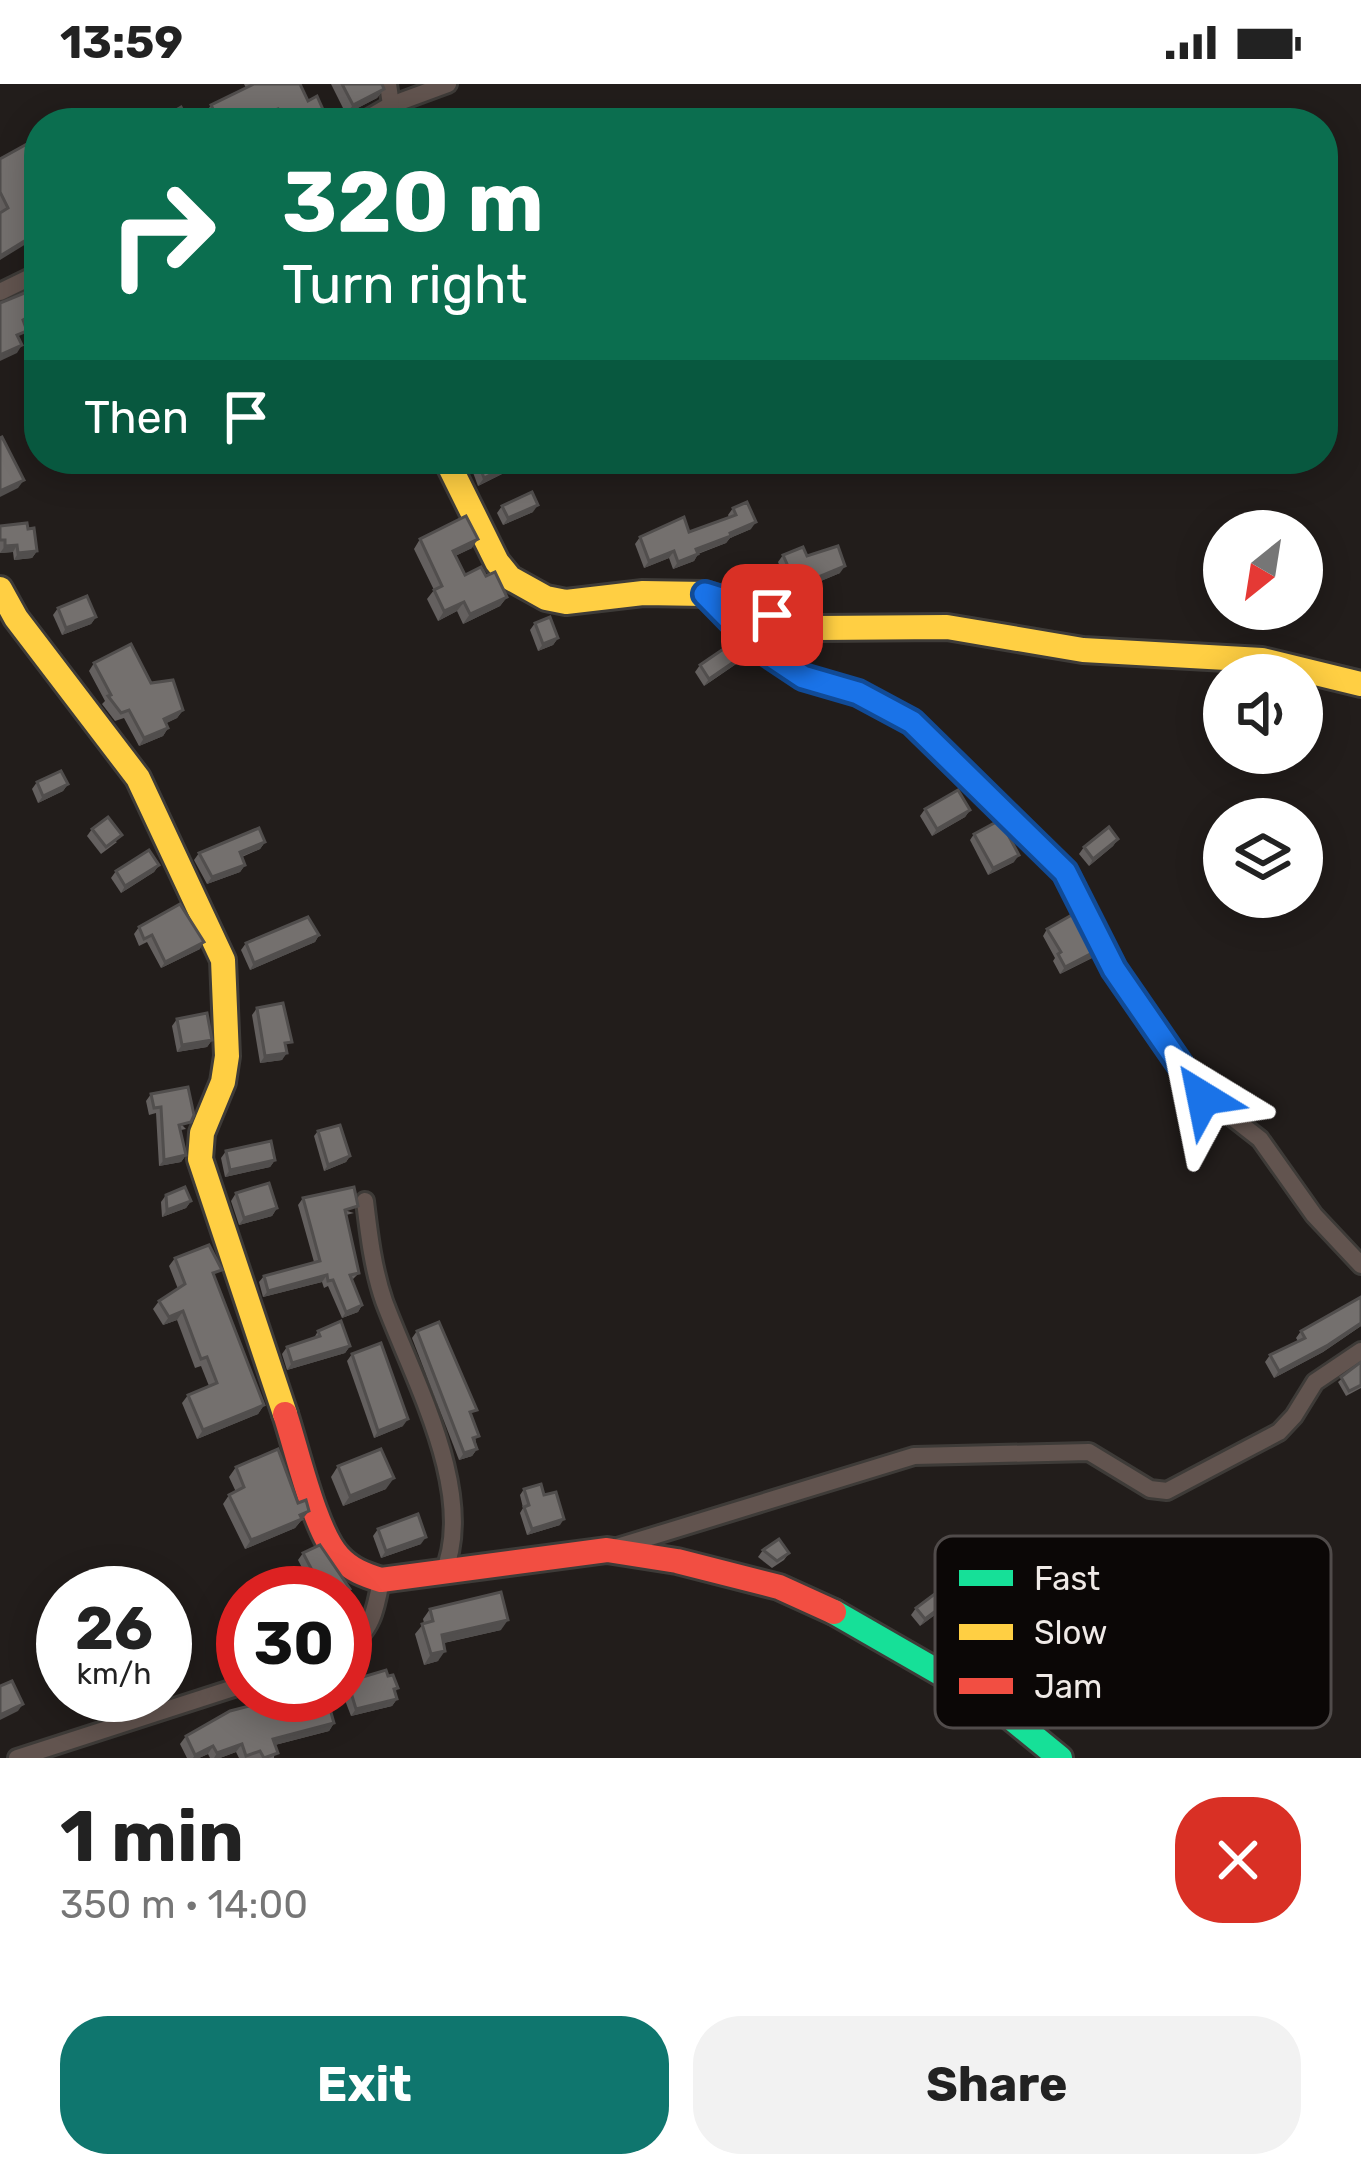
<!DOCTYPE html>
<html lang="en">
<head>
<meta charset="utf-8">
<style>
  :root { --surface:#fff; --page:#f2f2f2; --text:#222; --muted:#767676; --accent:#0f766e }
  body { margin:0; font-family:Rubik,sans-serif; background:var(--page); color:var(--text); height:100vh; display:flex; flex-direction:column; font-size:45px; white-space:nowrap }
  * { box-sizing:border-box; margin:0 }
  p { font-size:39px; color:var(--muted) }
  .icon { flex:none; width:66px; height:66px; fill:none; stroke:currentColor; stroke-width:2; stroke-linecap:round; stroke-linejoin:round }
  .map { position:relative; height:1674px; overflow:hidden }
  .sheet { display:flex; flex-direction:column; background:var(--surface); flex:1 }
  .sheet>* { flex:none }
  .banner { position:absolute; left:24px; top:24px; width:1314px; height:366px; border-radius:48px; box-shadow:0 6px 30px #0003; background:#0b6e4f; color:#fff; overflow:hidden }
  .needle { width:78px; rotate:210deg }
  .fabs { position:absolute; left:1203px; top:426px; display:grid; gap:24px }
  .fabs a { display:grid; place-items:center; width:120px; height:120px; border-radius:50%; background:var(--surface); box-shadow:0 6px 30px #0003; font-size:60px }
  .speed { position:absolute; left:36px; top:1482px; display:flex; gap:24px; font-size:60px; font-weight:700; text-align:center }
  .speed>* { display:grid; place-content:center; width:156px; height:156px; border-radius:50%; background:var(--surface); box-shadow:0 6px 30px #0003; line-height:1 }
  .speed small { font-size:30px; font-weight:400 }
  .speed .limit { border:18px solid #d22; background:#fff; color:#111 }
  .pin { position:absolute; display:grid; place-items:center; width:102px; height:102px; color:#fff; margin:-51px; border-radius:24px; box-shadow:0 6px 18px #0006 }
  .me { position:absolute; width:132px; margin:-66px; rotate:325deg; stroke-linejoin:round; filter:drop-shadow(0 0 9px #0008) }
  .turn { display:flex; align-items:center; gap:42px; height:252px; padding:0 60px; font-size:54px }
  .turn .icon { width:156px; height:156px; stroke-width:2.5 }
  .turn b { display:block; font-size:84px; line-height:102px }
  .then { display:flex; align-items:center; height:114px; padding:0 60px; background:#0003; gap:24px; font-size:45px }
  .round { display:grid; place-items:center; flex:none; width:126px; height:126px; border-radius:48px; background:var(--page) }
  .head { display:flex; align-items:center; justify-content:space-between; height:204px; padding:0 60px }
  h1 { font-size:72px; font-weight:700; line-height:90px }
  .action { display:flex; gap:24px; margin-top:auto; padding:24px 60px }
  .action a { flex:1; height:138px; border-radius:48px; background:var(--accent); color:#fff; font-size:48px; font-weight:700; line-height:138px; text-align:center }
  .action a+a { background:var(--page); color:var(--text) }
  .status { display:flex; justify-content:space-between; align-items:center; height:84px; padding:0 60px; background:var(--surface); direction:ltr }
  .status svg { height:33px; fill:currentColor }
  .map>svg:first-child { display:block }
</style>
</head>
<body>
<div class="status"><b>13:59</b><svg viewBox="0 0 49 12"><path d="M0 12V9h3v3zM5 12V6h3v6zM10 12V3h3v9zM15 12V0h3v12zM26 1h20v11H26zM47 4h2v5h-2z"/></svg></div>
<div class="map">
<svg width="1361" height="1674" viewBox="0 0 1361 1674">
  <rect width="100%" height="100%" fill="#221d1b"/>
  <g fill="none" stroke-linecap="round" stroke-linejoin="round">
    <!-- street casing -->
    <g stroke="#3e3b38" stroke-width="22">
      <g id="street">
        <path d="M 391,21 L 448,0"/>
        <path d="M 360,39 L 391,21 L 388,0"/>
        <path d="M 0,208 L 39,189"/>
        <path d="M 709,514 L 755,561 L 803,593 L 858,609 L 912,639 L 1065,788 L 1114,885 L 1196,1005 L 1260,1055 L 1314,1131 L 1361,1181"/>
        <path d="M 365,1117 C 369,1151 373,1185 384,1217 C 412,1293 478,1410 443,1490"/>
        <path d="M 614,1464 L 914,1372 L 1089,1368 L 1150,1405 L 1167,1407 L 1279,1348 L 1294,1332 L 1315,1298 L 1361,1267"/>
        <path d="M 345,1563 C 372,1549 376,1524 381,1496"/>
        <path d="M 17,1674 L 243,1601"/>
      </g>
    </g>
    <!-- fast casing -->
    <g stroke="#3e3b38" stroke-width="30">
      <path id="fast" d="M 834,1528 L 994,1620 L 1060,1674"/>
    </g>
    <!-- slow casing -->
    <g stroke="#3e3b38" stroke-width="30">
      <g id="slow">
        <path d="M 446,375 L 497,478 L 510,494 L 546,514 L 566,518 L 643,509 L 705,510 L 818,544 L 947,543 L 1083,566 L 1262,576 L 1361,600"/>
        <path d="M 0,505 L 16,534 L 138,694 L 223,876 L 227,972 L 223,998 L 202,1049 L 200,1075 L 285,1330"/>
      </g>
    </g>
    <!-- jam casing -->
    <g stroke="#3e3b38" stroke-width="30">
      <path id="jam" d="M 285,1330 C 297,1366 315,1448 339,1473 C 351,1486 365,1491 381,1496 L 607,1466 L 677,1477 L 779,1503 L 834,1528"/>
    </g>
    <!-- street -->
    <use href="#street" stroke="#62544f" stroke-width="16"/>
    <!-- fast -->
    <use href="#fast" stroke="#16e098" stroke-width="24"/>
    <!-- slow -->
    <use href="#slow" stroke="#ffcf43" stroke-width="24"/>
    <!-- jam -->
    <use href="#jam" stroke="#f24e42" stroke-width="24"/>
  </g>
  <!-- wall -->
  <g fill="#64605f">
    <path d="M 244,0 L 300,0 L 308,17 L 329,39 L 275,39 L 272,33 L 208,35 L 205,30 L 211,21 L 246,4 Z"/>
    <path d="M 331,0 L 382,0 L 384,5 L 377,14 L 346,30 Z"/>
    <path d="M 27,60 L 0,176 L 0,75 Z"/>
    <path d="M 468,375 L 521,375 L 516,383 L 478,402 Z"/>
    <path d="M 502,422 L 533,428 L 503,441 L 497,429 Z"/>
    <path d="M 733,424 L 751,445 L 730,454 L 726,459 L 698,470 L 694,477 L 673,485 L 669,474 L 644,484 L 635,460 L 640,453 L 689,448 L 729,433 L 728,431 Z"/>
    <path d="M 0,442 L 28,445 L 37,467 L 32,474 L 14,476 L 13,468 L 0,469 Z"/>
    <path d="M 420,455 L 472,464 L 455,472 L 465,491 L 486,492 L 507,513 L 500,522 L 463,540 L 457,527 L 438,537 L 427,515 L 434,506 L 414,465 Z"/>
    <path d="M 783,471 L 807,472 L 840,489 L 792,509 L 778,478 Z"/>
    <path d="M 58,524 L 96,533 L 91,540 L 62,551 L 53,531 Z"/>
    <path d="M 535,539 L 558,554 L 553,561 L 538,567 L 530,546 Z"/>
    <path d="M 744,571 L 739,578 L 704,602 L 695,588 L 700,581 Z"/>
    <path d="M 94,579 L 151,599 L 183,626 L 177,634 L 166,639 L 168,644 L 163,652 L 139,662 L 124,634 L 115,637 L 102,620 L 105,617 L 89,587 Z"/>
    <path d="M 37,698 L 68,700 L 63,707 L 38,719 L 32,705 Z"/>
    <path d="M 925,725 L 970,726 L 965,733 L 932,752 L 920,732 Z"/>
    <path d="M 92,745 L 117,758 L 101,770 L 87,752 Z"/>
    <path d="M 974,750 L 1014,778 L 988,791 L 970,756 Z"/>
    <path d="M 1118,755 L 1113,762 L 1089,782 L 1079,770 L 1084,763 Z"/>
    <path d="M 265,758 L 260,765 L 242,773 L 245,781 L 240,788 L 207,800 L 194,776 L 199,769 Z"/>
    <path d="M 159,781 L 154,788 L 121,809 L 111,794 L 116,787 Z"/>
    <path d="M 139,843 L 200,865 L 161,884 L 147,858 L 139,862 L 134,850 Z"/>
    <path d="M 1047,845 L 1096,867 L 1092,874 L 1060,890 L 1053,877 L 1055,874 L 1043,852 Z"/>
    <path d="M 319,851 L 315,858 L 250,886 L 241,866 L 246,859 Z"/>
    <path d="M 257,924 L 287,964 L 282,976 L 260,979 L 252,931 Z"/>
    <path d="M 177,935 L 212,956 L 207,963 L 177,968 L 172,942 Z"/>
    <path d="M 151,1010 L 186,1045 L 181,1046 L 186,1071 L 181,1078 L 159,1082 L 156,1029 L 149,1031 L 146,1017 Z"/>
    <path d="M 318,1047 L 350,1072 L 346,1078 L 324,1087 L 314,1052 Z"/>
    <path d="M 226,1067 L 275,1076 L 270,1083 L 225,1093 L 221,1074 Z"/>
    <path d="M 236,1109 L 277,1124 L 272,1132 L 239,1141 L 231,1117 Z"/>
    <path d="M 166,1111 L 191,1117 L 186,1124 L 162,1133 L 161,1118 Z"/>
    <path d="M 303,1114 L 354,1129 L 346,1131 L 359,1189 L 352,1196 L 362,1221 L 358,1228 L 342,1234 L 328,1202 L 324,1204 L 322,1198 L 263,1213 L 259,1198 L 264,1192 L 314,1178 L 298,1121 Z"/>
    <path d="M 175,1174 L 215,1194 L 264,1321 L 258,1330 L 197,1355 L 182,1319 L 188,1311 L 209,1302 L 201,1282 L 195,1284 L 177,1236 L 163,1241 L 153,1225 L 159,1217 L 178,1205 L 169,1182 Z"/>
    <path d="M 1361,1213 L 1361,1242 L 1323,1268 L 1274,1294 L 1265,1278 L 1270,1271 L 1298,1257 L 1296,1254 L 1301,1247 Z"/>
    <path d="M 318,1247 L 350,1262 L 345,1269 L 287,1286 L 282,1270 L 287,1263 L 314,1254 Z"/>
    <path d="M 417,1247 L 472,1333 L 477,1365 L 472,1372 L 459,1376 L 412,1254 Z"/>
    <path d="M 352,1270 L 403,1342 L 374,1354 L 347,1277 Z"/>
    <path d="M 1361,1278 L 1361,1304 L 1346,1312 L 1338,1298 Z"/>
    <path d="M 338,1382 L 386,1405 L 343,1422 L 331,1393 Z"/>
    <path d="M 236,1383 L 309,1427 L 295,1444 L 245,1465 L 223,1420 L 229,1411 L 236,1408 L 229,1393 Z"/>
    <path d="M 524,1405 L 544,1411 L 560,1441 L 527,1451 L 520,1429 L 523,1424 L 520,1411 Z"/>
    <path d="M 378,1445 L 421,1460 L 381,1474 L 373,1452 Z"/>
    <path d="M 320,1461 L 350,1505 L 346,1512 L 345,1509 L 315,1509 L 298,1476 L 303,1469 Z"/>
    <path d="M 763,1466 L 789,1469 L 784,1476 L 772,1484 L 758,1473 Z"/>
    <path d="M 916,1524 L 940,1527 L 920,1542 L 911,1531 Z"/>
    <path d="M 430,1525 L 501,1546 L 444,1559 L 438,1577 L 424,1581 L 415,1550 L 424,1539 L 423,1535 Z"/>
    <path d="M 243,1532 L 243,1555 L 238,1557 L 231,1542 L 236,1535 Z"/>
    <path d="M 955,1542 L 983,1551 L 979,1558 L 962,1569 L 950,1549 Z"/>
    <path d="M 1003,1570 L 1026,1581 L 1006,1590 L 999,1577 Z"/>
    <path d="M 1062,1586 L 1083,1597 L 1078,1604 L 1060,1611 L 1057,1593 Z"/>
    <path d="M 345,1589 L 363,1593 L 388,1592 L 398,1604 L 395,1608 L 397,1615 L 392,1622 L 351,1632 L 343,1611 L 345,1611 Z"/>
    <path d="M 1037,1596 L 1050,1615 L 1038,1620 L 1032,1603 Z"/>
    <path d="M 334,1639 L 329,1647 L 275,1661 L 274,1674 L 239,1674 L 236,1668 L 220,1674 L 210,1674 L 208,1670 L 199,1674 L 187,1674 L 180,1660 L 186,1652 Z"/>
  </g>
  <!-- shaded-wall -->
  <g fill="#514e4d">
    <path d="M 384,5 L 377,14 L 346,30 L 353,21 Z"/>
    <path d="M 278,25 L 272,33 L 258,39 L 247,39 Z"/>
    <path d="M 39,148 L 39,152 L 0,176 L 0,172 Z"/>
    <path d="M 39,227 L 39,232 L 17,244 L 23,236 Z"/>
    <path d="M 22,261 L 17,269 L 0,277 L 0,271 Z"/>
    <path d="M 522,375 L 516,383 L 478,402 L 484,394 Z"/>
    <path d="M 24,396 L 18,404 L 0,413 L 0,407 Z"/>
    <path d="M 538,421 L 533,428 L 503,441 L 508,434 Z"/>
    <path d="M 756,438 L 751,445 L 730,454 L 726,459 L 691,472 L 696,465 Z"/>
    <path d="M 478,455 L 472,464 L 447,476 L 453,467 Z"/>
    <path d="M 17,461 L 13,468 L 0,469 L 5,462 Z"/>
    <path d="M 37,467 L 32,474 L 14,476 L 18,469 Z"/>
    <path d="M 674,467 L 669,474 L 644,484 L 649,477 Z"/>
    <path d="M 698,470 L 694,477 L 673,485 L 678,478 Z"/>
    <path d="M 845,482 L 840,489 L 792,509 L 797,502 Z"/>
    <path d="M 507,513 L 500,522 L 463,540 L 470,530 Z"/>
    <path d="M 464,518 L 457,527 L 438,537 L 444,527 Z"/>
    <path d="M 96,533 L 91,540 L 62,551 L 66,544 Z"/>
    <path d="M 558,554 L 553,561 L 538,567 L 543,560 Z"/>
    <path d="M 744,571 L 739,578 L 704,602 L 709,595 Z"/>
    <path d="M 183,626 L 177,634 L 159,643 L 164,635 Z"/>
    <path d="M 168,644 L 163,652 L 139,662 L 144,654 Z"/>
    <path d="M 68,700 L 63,707 L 38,719 L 43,712 Z"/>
    <path d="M 970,726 L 965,733 L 932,752 L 937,745 Z"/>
    <path d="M 1118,755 L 1113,762 L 1089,782 L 1093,775 Z"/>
    <path d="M 265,758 L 260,765 L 235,775 L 240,768 Z"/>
    <path d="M 1019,771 L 1014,778 L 988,791 L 993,784 Z"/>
    <path d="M 159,781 L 154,788 L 121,809 L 125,802 Z"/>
    <path d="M 245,781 L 240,788 L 207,800 L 212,793 Z"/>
    <path d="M 319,851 L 315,858 L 250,886 L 254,879 Z"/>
    <path d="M 204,858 L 200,865 L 161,884 L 165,878 Z"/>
    <path d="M 1096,867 L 1092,874 L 1060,890 L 1065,883 Z"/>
    <path d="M 212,956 L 207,963 L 177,968 L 182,961 Z"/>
    <path d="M 287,969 L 282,976 L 260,979 L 265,972 Z"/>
    <path d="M 186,1071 L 181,1078 L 159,1082 L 164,1076 Z"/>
    <path d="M 350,1072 L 346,1078 L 324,1087 L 328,1081 Z"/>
    <path d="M 275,1076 L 270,1083 L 225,1093 L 230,1086 Z"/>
    <path d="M 191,1117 L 186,1124 L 162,1133 L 167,1126 Z"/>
    <path d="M 277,1124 L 272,1132 L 239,1141 L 244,1134 Z"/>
    <path d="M 327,1191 L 322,1198 L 263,1213 L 268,1207 Z"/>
    <path d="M 362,1221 L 358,1228 L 342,1234 L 346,1228 Z"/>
    <path d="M 183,1227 L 177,1236 L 163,1241 L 169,1233 Z"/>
    <path d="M 1361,1239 L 1361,1242 L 1323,1268 L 1274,1294 L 1279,1287 Z"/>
    <path d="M 350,1262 L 345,1269 L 287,1286 L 292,1279 Z"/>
    <path d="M 264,1321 L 258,1330 L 197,1355 L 203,1346 Z"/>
    <path d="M 408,1335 L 403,1342 L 374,1354 L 378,1347 Z"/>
    <path d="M 477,1365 L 472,1372 L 459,1376 L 464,1369 Z"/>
    <path d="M 394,1394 L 386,1405 L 343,1422 L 350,1412 Z"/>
    <path d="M 309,1427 L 295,1444 L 245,1465 L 251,1456 Z"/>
    <path d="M 564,1435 L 560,1441 L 527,1451 L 532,1445 Z"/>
    <path d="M 426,1453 L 421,1460 L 381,1474 L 386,1467 Z"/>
    <path d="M 945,1520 L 940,1527 L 920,1542 L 925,1535 Z"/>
    <path d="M 508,1536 L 501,1546 L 434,1561 L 442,1551 Z"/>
    <path d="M 983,1551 L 979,1558 L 962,1569 L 967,1562 Z"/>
    <path d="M 445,1567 L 438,1577 L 424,1581 L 431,1570 Z"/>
    <path d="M 1031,1574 L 1026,1581 L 1006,1590 L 1011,1583 Z"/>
    <path d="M 1083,1597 L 1078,1604 L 1060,1611 L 1065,1604 Z"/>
    <path d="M 1055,1608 L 1050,1615 L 1038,1620 L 1043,1613 Z"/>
    <path d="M 397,1615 L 392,1622 L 351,1632 L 356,1625 Z"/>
    <path d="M 23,1620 L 18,1627 L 0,1636 L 0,1631 Z"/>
    <path d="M 334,1639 L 329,1647 L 267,1663 L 273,1655 Z"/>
    <path d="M 242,1660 L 236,1668 L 220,1674 L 214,1674 L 217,1669 Z"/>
    <path d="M 213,1662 L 208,1670 L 199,1674 L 193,1674 L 195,1671 Z"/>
  </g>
  <!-- building -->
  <g fill="#74706e" stroke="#514e4d" stroke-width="3">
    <path d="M 254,0 L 300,0 L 308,17 L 317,12 L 329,39 L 285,39 L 278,25 L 249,37 L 249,39 L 200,39 L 216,31 L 211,21 Z"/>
    <path d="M 342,0 L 382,0 L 384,5 L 353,21 Z"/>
    <path d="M 181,23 L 189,39 L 154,39 Z"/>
    <path d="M 27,60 L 39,82 L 39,148 L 0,172 L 0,129 L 8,124 L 0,108 L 0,75 Z"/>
    <path d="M 39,203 L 39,227 L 23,236 L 27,247 L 17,251 L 22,261 L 0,271 L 0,219 Z"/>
    <path d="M 2,353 L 24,396 L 0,407 L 0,354 Z"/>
    <path d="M 477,375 L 522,375 L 484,394 Z"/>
    <path d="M 532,408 L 538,421 L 508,434 L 502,422 Z"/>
    <path d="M 747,418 L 756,438 L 730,449 L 731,452 L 696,465 L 698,470 L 678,478 L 674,467 L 649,477 L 640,453 L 684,433 L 689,448 L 736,431 L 733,424 Z"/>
    <path d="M 466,432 L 478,455 L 453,467 L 465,491 L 481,483 L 486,492 L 495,488 L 507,513 L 470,530 L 464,518 L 444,527 L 434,506 L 442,502 L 420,455 Z"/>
    <path d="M 27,439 L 28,445 L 34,444 L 37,467 L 18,469 L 17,461 L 5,462 L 5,456 L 0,456 L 0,442 Z"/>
    <path d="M 838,462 L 845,482 L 797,502 L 783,471 L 803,463 L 807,472 Z"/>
    <path d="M 1309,482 L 1315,499 L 1302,503 L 1302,484 Z"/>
    <path d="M 87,512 L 96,533 L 66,544 L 58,524 Z"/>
    <path d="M 550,533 L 558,554 L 543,560 L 535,539 Z"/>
    <path d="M 735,557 L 744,571 L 709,595 L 700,581 Z"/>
    <path d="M 131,560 L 151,599 L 173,596 L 183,626 L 164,635 L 168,644 L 144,654 L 129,626 L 121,629 L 108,612 L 111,611 L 94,579 Z"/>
    <path d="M 61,687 L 68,700 L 43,712 L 37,698 Z"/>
    <path d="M 958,706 L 970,726 L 937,745 L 925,725 Z"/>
    <path d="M 108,733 L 122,751 L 106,763 L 92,745 Z"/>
    <path d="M 1000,736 L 1019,771 L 993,784 L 974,750 Z"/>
    <path d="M 1109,743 L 1118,755 L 1093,775 L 1084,763 Z"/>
    <path d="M 259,744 L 265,758 L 240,768 L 245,781 L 212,793 L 199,769 Z"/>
    <path d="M 149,766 L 159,781 L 125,802 L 116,787 Z"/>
    <path d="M 180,820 L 204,858 L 165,878 L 152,851 L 144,855 L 139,843 Z"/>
    <path d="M 1077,828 L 1096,867 L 1065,883 L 1058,870 L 1061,868 L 1047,845 Z"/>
    <path d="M 308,833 L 319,851 L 254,879 L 246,859 Z"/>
    <path d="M 283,919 L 292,958 L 285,959 L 287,969 L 265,972 L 257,924 Z"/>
    <path d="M 207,929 L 212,956 L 182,961 L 177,935 Z"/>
    <path d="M 188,1003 L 194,1031 L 191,1038 L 179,1041 L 186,1071 L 164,1076 L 161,1023 L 154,1024 L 151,1010 Z"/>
    <path d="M 340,1041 L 350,1072 L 328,1081 L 318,1047 Z"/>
    <path d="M 271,1057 L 275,1076 L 230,1086 L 226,1067 Z"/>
    <path d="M 269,1099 L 277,1124 L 244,1134 L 236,1109 Z"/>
    <path d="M 185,1103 L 191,1117 L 167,1126 L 166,1111 Z"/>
    <path d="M 354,1103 L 358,1122 L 345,1126 L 359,1189 L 350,1191 L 362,1221 L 346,1228 L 333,1196 L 328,1197 L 327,1191 L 268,1207 L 264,1192 L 320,1177 L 303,1114 Z"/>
    <path d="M 209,1161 L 222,1186 L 213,1189 L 264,1321 L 203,1346 L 188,1311 L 217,1299 L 207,1273 L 201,1275 L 183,1227 L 169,1233 L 159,1217 L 185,1200 L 175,1174 Z"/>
    <path d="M 1361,1213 L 1361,1239 L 1328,1261 L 1279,1287 L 1270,1271 L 1305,1254 L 1301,1247 Z"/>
    <path d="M 341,1237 L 350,1262 L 292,1279 L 287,1263 L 320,1252 L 318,1247 Z"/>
    <path d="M 439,1238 L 477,1326 L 470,1328 L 479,1352 L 473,1354 L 477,1365 L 464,1369 L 417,1247 Z"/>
    <path d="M 381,1259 L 408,1335 L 378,1347 L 352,1270 Z"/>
    <path d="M 1361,1278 L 1361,1301 L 1349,1307 L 1341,1293 Z"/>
    <path d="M 278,1365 L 298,1419 L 306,1416 L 309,1427 L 300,1431 L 302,1435 L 251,1456 L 229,1411 L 244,1403 L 236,1383 Z"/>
    <path d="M 381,1365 L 394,1394 L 350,1412 L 338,1382 Z"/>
    <path d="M 541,1400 L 544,1411 L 556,1408 L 564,1435 L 532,1445 L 524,1423 L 529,1421 L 524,1405 Z"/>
    <path d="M 418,1430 L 426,1453 L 386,1467 L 378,1445 Z"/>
    <path d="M 779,1455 L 789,1469 L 777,1477 L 763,1466 Z"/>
    <path d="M 320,1461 L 350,1505 L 342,1509 L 324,1509 L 303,1469 Z"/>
    <path d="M 286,1491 L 294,1509 L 271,1509 L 266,1500 Z"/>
    <path d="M 501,1508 L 508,1536 L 442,1551 L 445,1567 L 431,1570 L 422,1540 L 433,1537 L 430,1525 Z"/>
    <path d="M 936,1509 L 945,1520 L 925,1535 L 916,1524 Z"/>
    <path d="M 243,1532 L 243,1550 L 242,1551 L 236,1535 Z"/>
    <path d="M 360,1584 L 363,1593 L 386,1586 L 388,1592 L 393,1591 L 398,1604 L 394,1605 L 397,1615 L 356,1625 L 345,1589 Z"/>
    <path d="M 12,1597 L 23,1620 L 0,1631 L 0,1602 Z"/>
    <path d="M 291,1611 L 326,1611 L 334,1639 L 273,1655 L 278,1669 L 264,1674 L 260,1667 L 246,1672 L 242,1660 L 217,1669 L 213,1662 L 195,1671 L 186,1652 L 230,1627 Z"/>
  </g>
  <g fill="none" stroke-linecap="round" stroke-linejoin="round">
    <!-- route casing -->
    <g stroke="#114b97" stroke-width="30">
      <path id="route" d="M 772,531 L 705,510 L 755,561 L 803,593 L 858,609 L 912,638 L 1065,788 L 1114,885 L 1203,1014"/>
    </g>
    <!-- route -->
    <use href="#route" stroke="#1a73e8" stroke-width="21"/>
  </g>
  <!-- legend -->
  <rect x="935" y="1452" width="396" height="192" rx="18" fill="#0b0706" stroke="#504b4a" stroke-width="3"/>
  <rect x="959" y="1486" width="54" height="16" fill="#16e098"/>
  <rect x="959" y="1540" width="54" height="16" fill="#ffcf43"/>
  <rect x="959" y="1594" width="54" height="16" fill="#f24e42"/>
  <g font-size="33" fill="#f0eae7">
    <text x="1034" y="1506">Fast</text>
    <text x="1034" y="1560">Slow</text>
    <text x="1034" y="1614">Jam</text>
  </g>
</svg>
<div class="fabs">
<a><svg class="needle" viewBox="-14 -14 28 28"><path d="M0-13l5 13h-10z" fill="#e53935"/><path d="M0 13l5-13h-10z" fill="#767676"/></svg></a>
<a><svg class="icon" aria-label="sound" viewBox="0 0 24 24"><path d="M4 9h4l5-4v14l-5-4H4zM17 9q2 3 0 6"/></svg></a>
<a><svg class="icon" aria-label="layers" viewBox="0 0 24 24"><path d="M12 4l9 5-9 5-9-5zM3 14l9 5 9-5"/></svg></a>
</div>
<div class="speed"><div>26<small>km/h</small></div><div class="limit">30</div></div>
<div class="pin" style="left:772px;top:531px;background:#d93025"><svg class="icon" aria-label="arrive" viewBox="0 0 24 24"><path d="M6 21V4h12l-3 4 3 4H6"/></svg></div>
<svg class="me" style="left:1203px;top:1014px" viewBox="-20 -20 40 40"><path d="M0-17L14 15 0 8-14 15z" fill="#1a73e8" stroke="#fff" stroke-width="4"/></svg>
<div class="banner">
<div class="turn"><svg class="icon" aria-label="right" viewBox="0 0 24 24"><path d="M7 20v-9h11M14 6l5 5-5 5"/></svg><div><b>320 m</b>Turn right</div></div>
<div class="then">Then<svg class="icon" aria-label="arrive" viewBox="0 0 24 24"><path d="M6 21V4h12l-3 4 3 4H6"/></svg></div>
</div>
</div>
<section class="sheet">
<div class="head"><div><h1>1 min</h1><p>350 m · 14:00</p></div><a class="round" style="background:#d93025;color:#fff"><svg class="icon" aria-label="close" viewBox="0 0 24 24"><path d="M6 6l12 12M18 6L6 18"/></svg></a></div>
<div class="action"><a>Exit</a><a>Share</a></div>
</section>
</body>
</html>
